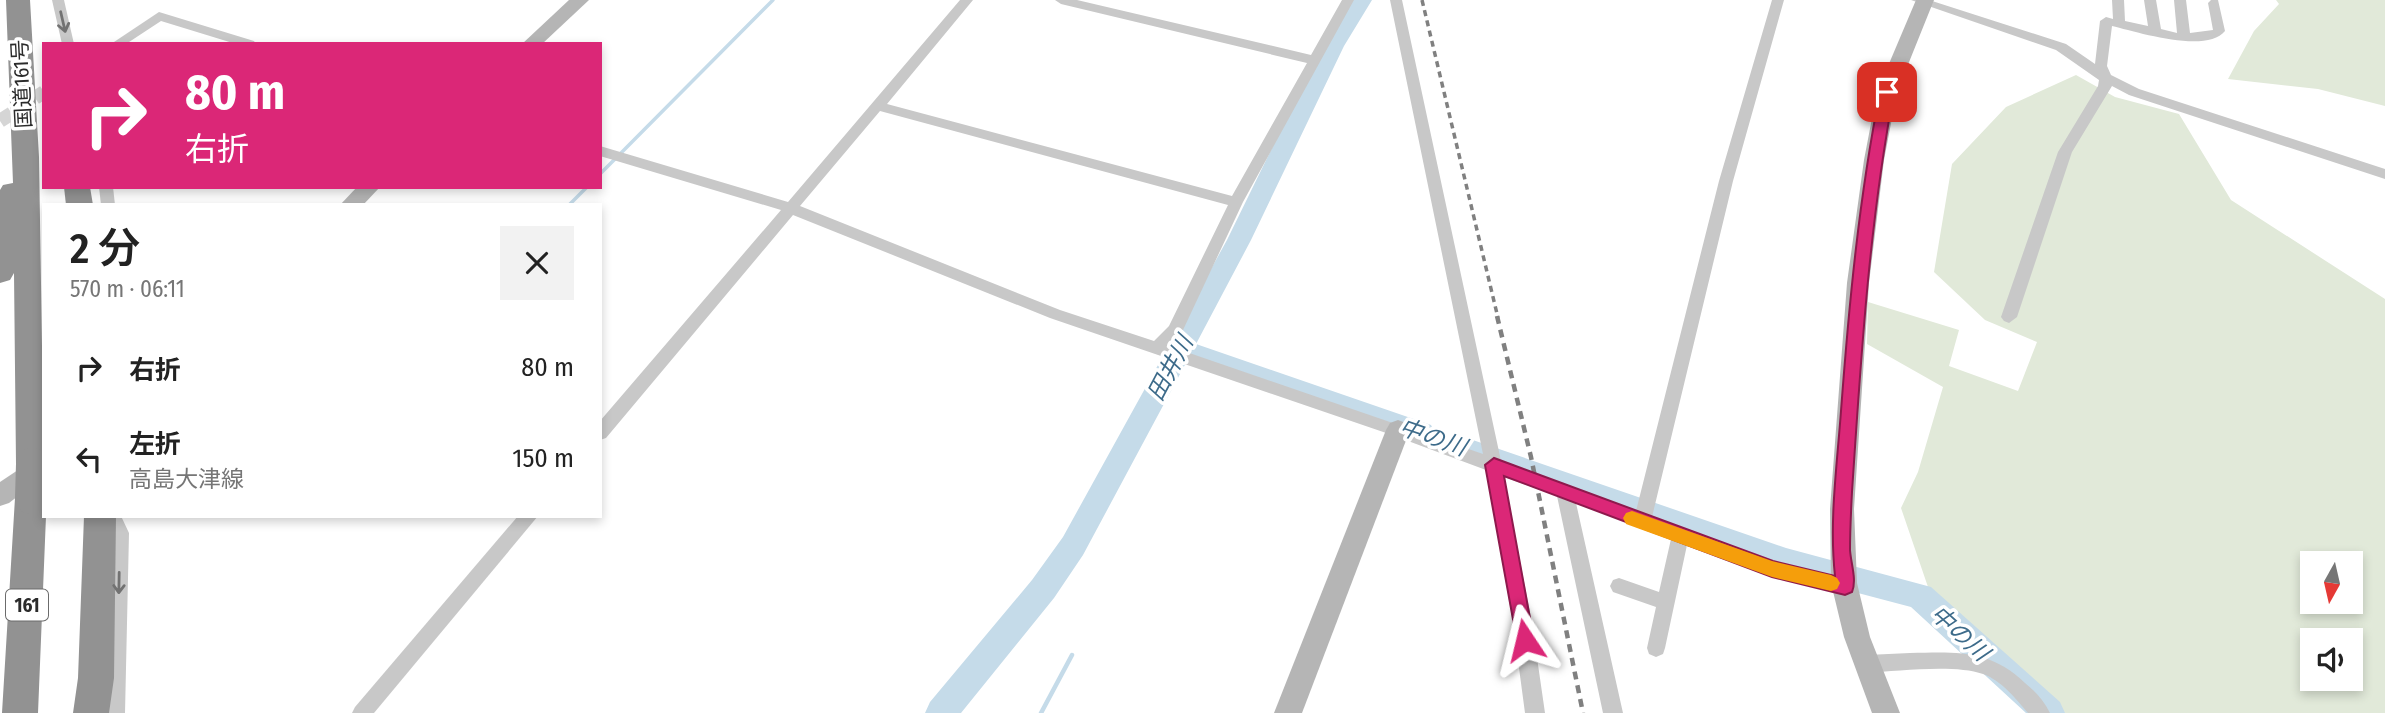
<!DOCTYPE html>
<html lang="ja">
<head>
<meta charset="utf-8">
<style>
  :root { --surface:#fff; --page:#f2f2f2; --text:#222; --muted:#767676 }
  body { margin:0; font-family:"Fira Sans Condensed","Noto Sans JP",sans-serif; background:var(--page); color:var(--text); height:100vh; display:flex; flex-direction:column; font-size:26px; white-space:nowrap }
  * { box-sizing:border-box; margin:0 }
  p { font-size:23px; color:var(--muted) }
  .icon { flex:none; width:38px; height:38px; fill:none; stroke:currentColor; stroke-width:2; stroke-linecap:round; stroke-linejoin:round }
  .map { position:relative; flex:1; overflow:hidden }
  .details { position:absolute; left:42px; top:203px; width:560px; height:315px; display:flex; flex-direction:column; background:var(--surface); border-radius:0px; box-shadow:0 4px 10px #0003 }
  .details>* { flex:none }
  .hud { position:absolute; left:42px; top:42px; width:560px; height:147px; border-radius:0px; box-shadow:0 4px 10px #0003; background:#db2777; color:#fff; overflow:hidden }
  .needle { width:46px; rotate:188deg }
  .tools { position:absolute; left:2300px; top:551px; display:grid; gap:14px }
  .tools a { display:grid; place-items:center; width:63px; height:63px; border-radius:0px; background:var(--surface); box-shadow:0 4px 10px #0003; font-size:35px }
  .pin { position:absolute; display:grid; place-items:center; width:60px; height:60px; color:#fff; margin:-30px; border-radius:14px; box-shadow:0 4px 10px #0006 }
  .me { position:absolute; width:77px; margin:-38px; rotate:350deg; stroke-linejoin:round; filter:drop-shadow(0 0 5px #0008) }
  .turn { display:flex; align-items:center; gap:24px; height:147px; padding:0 28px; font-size:32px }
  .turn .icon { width:91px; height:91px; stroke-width:2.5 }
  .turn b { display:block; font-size:49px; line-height:60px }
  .round { display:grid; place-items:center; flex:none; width:74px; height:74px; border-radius:0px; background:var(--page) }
  .head { display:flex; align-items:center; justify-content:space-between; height:119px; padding:0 28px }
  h1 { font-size:42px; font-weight:600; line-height:52px }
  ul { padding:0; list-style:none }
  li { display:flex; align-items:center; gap:21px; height:91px; padding:0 28px }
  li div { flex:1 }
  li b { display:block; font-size:26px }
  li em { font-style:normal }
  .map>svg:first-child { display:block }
</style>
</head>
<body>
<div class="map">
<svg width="2385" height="713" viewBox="0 0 2385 713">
  <rect width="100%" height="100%" fill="#fff"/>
  <!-- green -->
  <g fill="#e1e9d9" fill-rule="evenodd">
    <path d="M 2276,0 L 2385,0 L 2385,106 L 2318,89 L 2228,79 L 2254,31 L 2279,4 Z"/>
    <path d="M 2076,75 L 2115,97 L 2179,114 L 2231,200 L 2385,299 L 2385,713 L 2060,713 L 1928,587 L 1901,508 L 1918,472 L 1943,387 L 1867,344 L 1868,302 L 1959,330 L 1949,366 L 2018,391 L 2037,342 L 1985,320 L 1934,272 L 1952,164 L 2006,107 ZM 2312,564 L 2350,564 L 2350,602 L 2312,602 ZM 2312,640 L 2350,640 L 2350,679 L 2312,679 Z"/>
  </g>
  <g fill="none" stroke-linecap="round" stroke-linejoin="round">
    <!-- stream-far1 -->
    <g stroke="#c5dbe9" stroke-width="3.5">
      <path d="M 620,154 L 773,0"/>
      <path d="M 600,174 L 615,159"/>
      <path d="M 569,205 L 587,187"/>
    </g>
    <!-- stream -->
    <path stroke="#c5dbe9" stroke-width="4.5" d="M 1041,713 L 1072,655"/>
    <!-- river -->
    <g fill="#c5dbe9" fill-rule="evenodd">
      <path d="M 1352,0 L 1372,0 L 1344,46 L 1251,240 L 1196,344 L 1431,425 L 1435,433 L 1431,441 L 1421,444 L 1187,361 L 1083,555 L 1054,598 L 961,713 L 925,713 L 930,702 L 1032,580 L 1063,537 L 1227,240 L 1322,46 Z"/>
      <path d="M 1467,438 L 1786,548 L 1931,587 L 2060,702 L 2065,713 L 2026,713 L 1911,607 L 1786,574 L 1457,457 L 1453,449 L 1457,441 Z"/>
    </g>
    <!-- street-tunnel -->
    <path stroke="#d5d5d5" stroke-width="14" stroke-dasharray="14 7" stroke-linecap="butt" d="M 0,121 L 44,92"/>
    <!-- street -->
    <g fill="#c8c8c8" fill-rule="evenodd">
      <path d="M 52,0 L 64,0 L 74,44 L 62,44 Z"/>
      <path d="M 960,0 L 973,0 L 887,104 L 1232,196 L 1307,63 L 1061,4 L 1055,0 L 1077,0 L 1311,55 L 1342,0 L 1354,0 L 1243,202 L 1183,330 L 1169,346 L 1483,454 L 1390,0 L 1402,0 L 1501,461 L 1636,511 L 1719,181 L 1772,0 L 1784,0 L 1733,181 L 1652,517 L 1772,561 L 1851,581 L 1854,587 L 1851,593 L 1845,595 L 1772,577 L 1687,545 L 1665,648 L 1663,654 L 1656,657 L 1649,654 L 1647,648 L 1656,607 L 1613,592 L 1610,586 L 1613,580 L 1619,578 L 1659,592 L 1671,539 L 1576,503 L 1623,713 L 1603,713 L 1557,496 L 1504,477 L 1532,623 L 1545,713 L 1525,713 L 1513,623 L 1486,470 L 1392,435 L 1050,318 L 793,215 L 606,438 L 600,440 L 600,421 L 781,210 L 600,156 L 600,146 L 788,202 ZM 880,111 L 1228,205 L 1169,326 L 1154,341 L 1060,310 L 800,206 Z"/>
      <path d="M 1911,0 L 1929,0 L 2066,44 L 2095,64 L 2100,21 L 2106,17 L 2113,19 L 2112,0 L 2124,0 L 2125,21 L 2148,26 L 2144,0 L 2156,0 L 2161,29 L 2177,33 L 2174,0 L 2186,0 L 2190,33 L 2213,30 L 2208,3 L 2211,0 L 2218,0 L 2225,31 C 2207,54 2137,32 2112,26 L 2107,66 L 2111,75 L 2139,89 L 2385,169 L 2385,179 L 2129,95 L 2112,86 L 2072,152 L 2017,317 L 2009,323 L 2004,321 L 2001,317 L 2058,152 L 2098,86 L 2099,80 L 2056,50 Z"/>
      <path d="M 159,12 L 254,41 L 256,44 L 236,44 L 161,21 L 126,44 L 111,44 Z"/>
      <path d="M 99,187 L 113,187 L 115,205 L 101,205 Z"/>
      <path d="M 103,516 L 121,516 L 129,533 L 125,713 L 105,713 L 111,533 Z"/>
      <path d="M 518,516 L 538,516 L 374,713 L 352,713 L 355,707 Z"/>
      <path d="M 1910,653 C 1956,652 1990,649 2025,683 C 2035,691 2044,701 2050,713 L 2028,713 C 2016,699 2001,680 1983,674 C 1955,664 1897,671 1867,673 L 1860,670 L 1858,664 L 1860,658 L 1867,655 Z"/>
    </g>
    <!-- secondary -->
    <g fill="#b5b5b5" fill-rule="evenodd">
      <path d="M 569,0 L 589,0 L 542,44 L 522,44 Z"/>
      <path d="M 1916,0 L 1934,0 L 1897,92 L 1884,160 L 1869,283 L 1854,509 L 1857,583 L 1870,637 L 1900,713 L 1872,713 L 1844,637 L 1831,583 L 1830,509 L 1847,283 L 1864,160 L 1877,92 Z"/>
      <path d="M 357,187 L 380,187 L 363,205 L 340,205 Z"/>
      <path d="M 1398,420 L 1406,423 L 1410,430 L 1302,713 L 1274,713 L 1386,430 L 1390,423 Z"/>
      <path d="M 39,456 L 44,458 L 44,476 L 9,503 L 0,506 L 0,482 Z"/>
    </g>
    <!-- highway -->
    <g fill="#929292" fill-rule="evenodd">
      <path d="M 6,0 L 30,0 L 39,157 L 44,472 L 32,477 L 21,473 L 16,464 L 14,273 L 10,280 L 0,283 L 0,190 L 3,185 L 13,183 Z"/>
      <path d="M 64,187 L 90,187 L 93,205 L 66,205 Z"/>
      <path d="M 31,484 L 44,491 L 44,516 L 46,516 L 38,713 L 2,713 L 15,498 L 20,488 Z"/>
      <path d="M 84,516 L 116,516 L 114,678 L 109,713 L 73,713 L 78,678 Z"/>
    </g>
    <!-- rail-far1 -->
    <path stroke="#808080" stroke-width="3.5" stroke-dasharray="6 4.5" stroke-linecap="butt" d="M 1422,0 L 1498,318"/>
    <!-- rail -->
    <path stroke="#808080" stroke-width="4.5" stroke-dasharray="8 6" stroke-linecap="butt" d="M 1497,316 L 1531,457 L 1583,713"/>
    <!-- highway-bridge -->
    <path stroke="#929292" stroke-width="32" d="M 31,498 L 32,464"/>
  </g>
  <!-- one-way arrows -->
  <defs><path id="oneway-shaft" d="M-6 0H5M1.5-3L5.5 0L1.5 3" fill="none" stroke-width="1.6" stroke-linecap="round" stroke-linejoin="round" transform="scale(1.75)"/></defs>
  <g stroke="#727272">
    <use href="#oneway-shaft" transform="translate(63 22) rotate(77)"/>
    <use href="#oneway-shaft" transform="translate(119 583) rotate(91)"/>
  </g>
  <!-- route -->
  <path fill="#db2777" stroke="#8e194d" stroke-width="2" d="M 1887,88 L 1894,92 C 1869,225 1861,357 1852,492 C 1851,511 1850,531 1850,550 C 1851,564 1857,580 1852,592 L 1845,595 L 1772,577 L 1504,476 L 1534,640 L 1531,647 L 1525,649 L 1518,647 L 1485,465 L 1494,458 L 1773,561 L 1835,576 C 1829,521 1837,466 1841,411 C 1849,304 1859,198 1880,92 Z"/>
  <!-- slow -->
  <path fill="#f59e0b" d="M 1632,511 L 1772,561 L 1831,575 L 1837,578 L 1840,583 L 1837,589 L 1831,591 L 1772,577 L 1626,524 L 1623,518 L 1626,513 Z"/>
  <g text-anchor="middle" stroke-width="7" stroke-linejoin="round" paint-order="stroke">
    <!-- shield labels -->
    <rect fill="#fff" stroke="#6b6b6b" stroke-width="2" x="6" y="589.5" width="42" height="31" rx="5"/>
    <g font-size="19" font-weight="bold" fill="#2b2b2b">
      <text x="27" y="612">161</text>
    </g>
    <!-- street labels -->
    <g font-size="21" fill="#2b2b2b" stroke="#fff">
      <text transform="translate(22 84) rotate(-93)" y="7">国道161号</text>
    </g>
    <!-- water labels -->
    <g font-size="23" font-style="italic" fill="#3d6b8a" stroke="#fff">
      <text transform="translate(1170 368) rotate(-62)" y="8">田井川</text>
      <text transform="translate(1433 437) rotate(19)" y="8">中の川</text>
      <text transform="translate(1960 633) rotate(42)" y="8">中の川</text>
    </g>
  </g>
</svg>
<div class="tools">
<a><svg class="needle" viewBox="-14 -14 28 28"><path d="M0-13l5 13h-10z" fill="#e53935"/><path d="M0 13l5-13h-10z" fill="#767676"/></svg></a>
<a><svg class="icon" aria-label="sound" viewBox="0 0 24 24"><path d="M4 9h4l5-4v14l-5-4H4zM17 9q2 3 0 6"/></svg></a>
</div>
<div class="pin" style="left:1887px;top:92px;background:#d93025"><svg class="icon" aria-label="arrive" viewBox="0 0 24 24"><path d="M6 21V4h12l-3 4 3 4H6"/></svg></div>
<svg class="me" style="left:1525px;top:640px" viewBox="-20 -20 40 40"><path d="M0-17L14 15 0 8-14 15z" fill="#db2777" stroke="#fff" stroke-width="4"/></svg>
<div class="hud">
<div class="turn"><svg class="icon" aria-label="right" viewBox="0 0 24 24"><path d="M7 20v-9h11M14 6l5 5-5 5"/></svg><div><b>80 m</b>右折</div></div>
</div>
<section class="details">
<div class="head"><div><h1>2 分</h1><p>570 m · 06:11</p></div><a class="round"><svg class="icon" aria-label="close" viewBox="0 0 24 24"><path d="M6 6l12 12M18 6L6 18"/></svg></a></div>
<ul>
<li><svg class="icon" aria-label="right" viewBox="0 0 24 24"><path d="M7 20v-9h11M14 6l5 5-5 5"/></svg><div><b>右折</b></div><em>80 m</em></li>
<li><svg class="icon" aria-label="left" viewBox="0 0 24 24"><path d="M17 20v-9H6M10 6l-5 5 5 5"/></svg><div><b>左折</b><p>高島大津線</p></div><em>150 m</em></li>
</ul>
</section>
</div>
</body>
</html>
